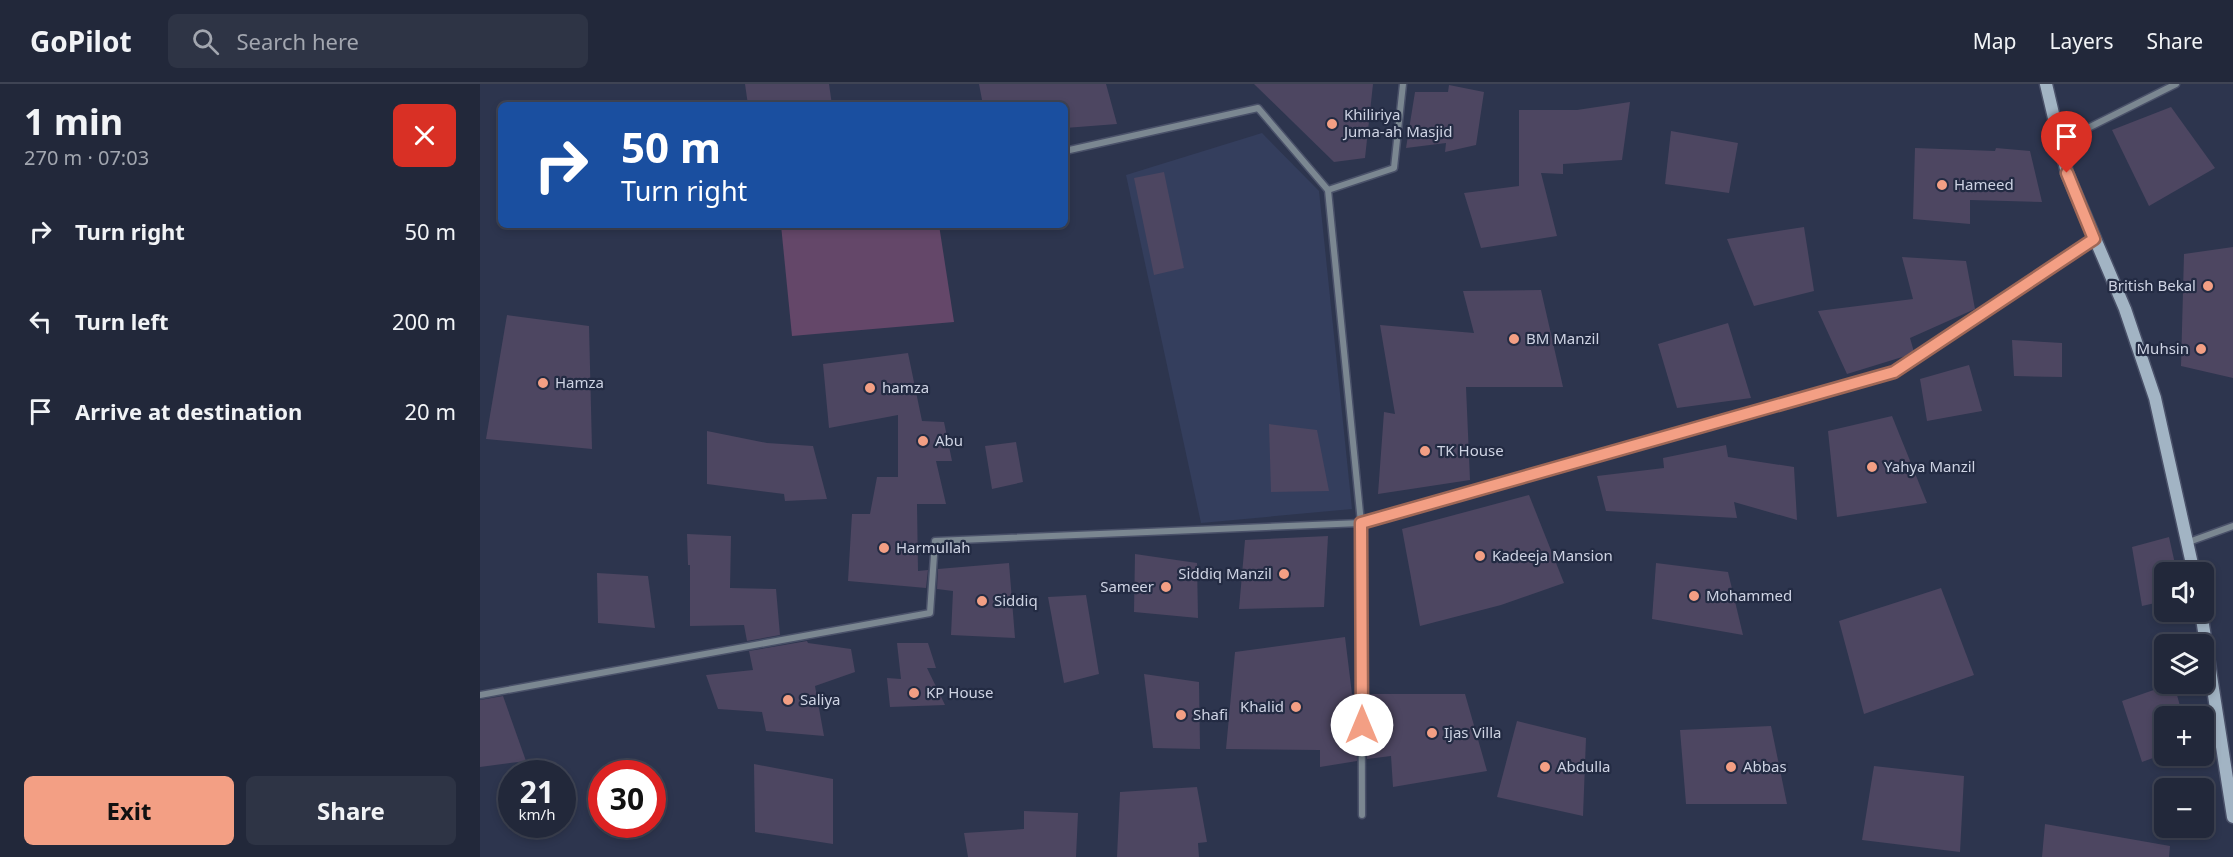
<!DOCTYPE html>
<html lang="en">
<head>
<meta charset="utf-8">
<style>
  :root { --surface:#22283a; --page:#2e3445; --text:#f1f3f6; --muted:#a2a6af; --line:#3f4454; --accent:#f39f84 }
  body { margin:0; font-family:"Noto Sans",sans-serif; background:var(--page); color:var(--text); height:100vh; display:flex; flex-direction:column; font-size:22px; white-space:nowrap }
  * { box-sizing:border-box; margin:0 }
  p { font-size:20px; color:var(--muted) }
  .icon { flex:none; width:33px; height:33px; fill:none; stroke:currentColor; stroke-width:2; stroke-linecap:round; stroke-linejoin:round }
  .map { position:relative; flex:1; overflow:hidden }
  .side { display:flex; flex-direction:column; background:var(--surface); width:480px }
  .side>* { flex:none }
  .guide { position:absolute; left:18px; top:18px; width:570px; height:126px; border-radius:9px; box-shadow:0 3px 9px #0003,0 0 0 2px var(--line); background:#1a4fa0; color:#fff; overflow:hidden }
  .buttons { position:absolute; left:1674px; top:478px; display:grid; gap:12px }
  .buttons a { display:grid; place-items:center; width:60px; height:60px; border-radius:9px; background:var(--surface); box-shadow:0 3px 9px #0003,0 0 0 2px var(--line); font-size:30px }
  .speed { position:absolute; left:18px; top:676px; display:flex; gap:12px; font-size:30px; font-weight:700; text-align:center }
  .speed>* { display:grid; place-content:center; width:78px; height:78px; border-radius:50%; background:var(--surface); box-shadow:0 3px 9px #0003,0 0 0 2px var(--line); line-height:1 }
  .speed small { font-size:15px; font-weight:400 }
  .speed .limit { border:9px solid #d22; background:#fff; color:#111 }
  .pin { position:absolute; display:grid; place-items:center; width:51px; height:51px; color:#fff; margin:-62px -26px; border-radius:50% 50% 50% 0; rotate:-45deg; box-shadow:0 0 6px #0007 }
  .pin .icon { rotate:45deg }
  .me { position:absolute; width:66px; margin:-33px; rotate:0deg; stroke-linejoin:round; filter:drop-shadow(0 0 4px #0008) }
  .turn { display:flex; align-items:center; gap:21px; height:126px; padding:0 24px; font-size:27px }
  .turn .icon { width:78px; height:78px; stroke-width:2.5 }
  .turn b { display:block; font-size:42px; line-height:51px }
  .round { display:grid; place-items:center; flex:none; width:63px; height:63px; border-radius:9px; background:var(--page) }
  .summary { display:flex; align-items:center; justify-content:space-between; height:102px; padding:0 24px }
  h1 { font-size:36px; font-weight:700; line-height:45px }
  .cta { display:flex; gap:12px; margin-top:auto; padding:12px 24px }
  .cta a { flex:1; height:69px; border-radius:9px; background:var(--accent); color:#111; font-size:24px; font-weight:700; line-height:69px; text-align:center }
  .cta a+a { background:var(--page); color:var(--text) }
  ul { padding:0; list-style:none }
  li { display:flex; align-items:center; gap:18px; height:90px; padding:0 24px }
  li div { flex:1 }
  li b { display:block; font-size:22px }
  li em { font-style:normal }
  header { display:flex; align-items:center; gap:36px; box-sizing:border-box; height:84px; padding:0 30px; background:var(--surface); border-bottom:2px solid var(--line) }
  header strong { font-size:28px }
  nav { display:flex; gap:33px; margin-inline-start:auto; font-size:21px }
  .search { width:420px; height:54px; background:var(--page); display:flex; align-items:center; gap:15px; box-sizing:border-box; padding:0 21px; border-radius:9px; color:var(--muted); font-size:22px }
  main { display:flex; flex:1; min-height:0 }
  .map>svg:first-child { display:block }
</style>
</head>
<body>
<header>
<strong>GoPilot</strong>
<div class="search"><svg class="icon" aria-label="search" viewBox="0 0 24 24"><circle cx="10" cy="10" r="6"/><path d="M15 15l6 6"/></svg>Search here</div>
<nav><a>Map</a><a>Layers</a><a>Share</a></nav>
</header>
<main>
<section class="side">
<div class="summary"><div><h1>1 min</h1><p>270 m · 07:03</p></div><a class="round" style="background:#d93025;color:#fff"><svg class="icon" aria-label="close" viewBox="0 0 24 24"><path d="M6 6l12 12M18 6L6 18"/></svg></a></div>
<ul>
<li><svg class="icon" aria-label="right" viewBox="0 0 24 24"><path d="M7 20v-9h11M14 6l5 5-5 5"/></svg><div><b>Turn right</b></div><em>50 m</em></li>
<li><svg class="icon" aria-label="left" viewBox="0 0 24 24"><path d="M17 20v-9H6M10 6l-5 5 5 5"/></svg><div><b>Turn left</b></div><em>200 m</em></li>
<li><svg class="icon" aria-label="arrive" viewBox="0 0 24 24"><path d="M6 21V4h12l-3 4 3 4H6"/></svg><div><b>Arrive at destination</b></div><em>20 m</em></li>
</ul>
<div class="cta"><a>Exit</a><a>Share</a></div>
</section>
<div class="map">
<svg width="1753" height="773" viewBox="0 0 1753 773">
  <rect width="100%" height="100%" fill="#2d354e"/>
  <!-- built -->
  <path fill="#343e5d" d="M 782,49 L 839,107 L 872,425 L 721,439 L 646,91 Z"/>
  <!-- green -->
  <path fill="#644769" d="M 301,141 L 459,141 L 474,238 L 312,252 Z"/>
  <!-- building -->
  <g fill="#4d4661">
    <path d="M 265,0 L 349,0 L 352,21 L 268,21 Z"/>
    <path d="M 499,0 L 626,0 L 637,40 L 585,44 L 585,21 L 503,21 Z"/>
    <path d="M 774,0 L 893,0 L 885,74 L 854,78 Z"/>
    <path d="M 969,1 L 1004,8 L 996,61 L 965,68 L 966,59 L 926,64 L 935,8 L 968,8 Z"/>
    <path d="M 1150,18 L 1142,76 L 1083,80 L 1083,90 L 1061,89 L 1077,152 L 1001,164 L 984,109 L 1039,102 L 1039,26 L 1097,26 Z"/>
    <path d="M 1691,23 L 1735,84 L 1669,122 L 1632,46 Z"/>
    <path d="M 1191,47 L 1258,59 L 1249,109 L 1185,100 Z"/>
    <path d="M 1435,64 L 1515,67 L 1516,64 L 1550,67 L 1562,118 L 1490,116 L 1490,140 L 1433,135 Z"/>
    <path d="M 684,88 L 704,184 L 674,191 L 654,94 Z"/>
    <path d="M 1324,143 L 1334,207 L 1274,222 L 1247,155 Z"/>
    <path d="M 1753,163 L 1753,294 L 1701,282 L 1704,170 Z"/>
    <path d="M 1422,173 L 1486,177 L 1495,225 L 1430,254 L 1434,268 L 1432,270 L 1367,290 L 1338,227 L 1433,215 Z"/>
    <path d="M 1061,206 L 1083,303 L 986,303 L 990,396 L 898,410 L 904,328 L 915,330 L 900,241 L 994,249 L 983,207 Z"/>
    <path d="M 27,231 L 109,242 L 112,365 L 6,355 Z"/>
    <path d="M 1248,239 L 1271,314 L 1197,324 L 1178,260 Z"/>
    <path d="M 1532,256 L 1582,259 L 1582,293 L 1534,292 Z"/>
    <path d="M 428,269 L 442,337 L 464,338 L 472,377 L 456,377 L 466,420 L 437,420 L 438,487 L 448,486 L 446,504 L 368,497 L 372,430 L 390,430 L 397,393 L 418,393 L 418,331 L 349,344 L 343,280 Z"/>
    <path d="M 1489,281 L 1502,327 L 1447,337 L 1440,295 Z"/>
    <path d="M 1412,332 L 1447,419 L 1357,433 L 1348,347 Z"/>
    <path d="M 789,340 L 837,346 L 849,407 L 791,408 Z"/>
    <path d="M 227,347 L 287,359 L 333,362 L 347,415 L 305,417 L 304,410 L 227,400 Z"/>
    <path d="M 536,358 L 543,398 L 512,405 L 505,362 Z"/>
    <path d="M 1246,361 L 1248,373 L 1314,383 L 1317,436 L 1254,418 L 1257,434 L 1126,427 L 1117,392 L 1184,384 L 1183,374 Z"/>
    <path d="M 1049,411 L 1084,499 L 1021,521 L 940,542 L 922,445 Z"/>
    <path d="M 207,450 L 251,452 L 250,504 L 296,505 L 300,551 L 267,557 L 264,541 L 210,542 L 210,481 L 208,481 Z"/>
    <path d="M 848,452 L 844,523 L 759,525 L 765,456 Z"/>
    <path d="M 1689,453 L 1697,489 L 1684,489 L 1684,517 L 1662,522 L 1652,463 Z"/>
    <path d="M 655,470 L 717,479 L 718,534 L 654,528 Z"/>
    <path d="M 529,479 L 535,554 L 471,551 L 473,507 L 457,505 L 458,485 Z"/>
    <path d="M 1176,479 L 1248,488 L 1263,551 L 1172,535 Z"/>
    <path d="M 117,489 L 168,492 L 175,544 L 118,539 Z"/>
    <path d="M 1461,504 L 1494,591 L 1384,630 L 1359,537 Z"/>
    <path d="M 606,511 L 619,590 L 584,599 L 568,513 Z"/>
    <path d="M 865,553 L 872,610 L 876,610 L 877,677 L 840,683 L 840,666 L 746,665 L 755,568 Z"/>
    <path d="M 327,557 L 328,559 L 371,565 L 375,588 L 335,602 L 344,652 L 286,647 L 282,628 L 238,625 L 226,591 L 273,586 L 269,567 Z"/>
    <path d="M 417,559 L 448,559 L 456,584 L 447,584 L 465,621 L 410,623 L 407,594 L 421,595 Z"/>
    <path d="M 664,590 L 719,598 L 720,665 L 673,664 Z"/>
    <path d="M 1691,600 L 1694,600 L 1703,633 L 1684,633 L 1684,670 L 1662,678 L 1642,617 Z"/>
    <path d="M 887,610 L 985,610 L 1007,687 L 913,703 L 911,672 L 887,675 Z"/>
    <path d="M 23,612 L 46,677 L 0,683 L 0,616 Z"/>
    <path d="M 1037,637 L 1106,654 L 1103,732 L 1017,713 Z"/>
    <path d="M 1291,642 L 1307,720 L 1206,720 L 1200,646 Z"/>
    <path d="M 274,680 L 353,695 L 353,760 L 275,748 Z"/>
    <path d="M 1394,682 L 1484,692 L 1480,768 L 1382,756 Z"/>
    <path d="M 717,703 L 727,758 L 718,759 L 719,773 L 637,773 L 640,708 Z"/>
    <path d="M 544,727 L 598,729 L 596,773 L 488,773 L 484,749 L 544,745 Z"/>
    <path d="M 1565,740 L 1690,762 L 1689,773 L 1562,773 Z"/>
  </g>
  <g fill="none" stroke-linecap="round" stroke-linejoin="round">
    <!-- minor casing -->
    <g stroke="#4a5169" stroke-width="9">
      <g id="minor">
        <path d="M 1580,58 L 1696,0"/>
        <path d="M 848,106 L 914,84 L 923,0"/>
        <path d="M 1706,459 L 1753,442"/>
        <path d="M 0,611 L 450,529 L 455,457 L 881,439 L 848,106 L 778,24 L 585,67"/>
        <path d="M 882,731 L 881,439 L 1414,288 L 1614,155"/>
      </g>
    </g>
    <!-- secondary casing -->
    <g stroke="#4a5169" stroke-width="15">
      <g id="secondary">
        <path d="M 1566,0 L 1587,89 L 1645,225 L 1675,314 L 1714,489"/>
        <path d="M 1721,528 L 1753,733"/>
      </g>
    </g>
    <!-- minor -->
    <use href="#minor" stroke="#7b8791" stroke-width="6"/>
    <!-- secondary -->
    <use href="#secondary" stroke="#a2b4c4" stroke-width="12"/>
  </g>
  <g fill="none" stroke-linecap="round" stroke-linejoin="round">
    <!-- route casing -->
    <g stroke="#9e6756" stroke-width="15">
      <path id="route" d="M 882,641 L 881,439 L 1414,288 L 1614,155 L 1587,89"/>
    </g>
    <!-- route -->
    <use href="#route" stroke="#f39f84" stroke-width="10"/>
  </g>
  <!-- markers -->
  <g fill="#f39f84" stroke="#232b43" stroke-width="2">
    <circle cx="852" cy="40" r="6"/>
    <circle cx="1462" cy="101" r="6"/>
    <circle cx="1728" cy="202" r="6"/>
    <circle cx="1034" cy="255" r="6"/>
    <circle cx="1721" cy="265" r="6"/>
    <circle cx="63" cy="299" r="6"/>
    <circle cx="390" cy="304" r="6"/>
    <circle cx="443" cy="357" r="6"/>
    <circle cx="945" cy="367" r="6"/>
    <circle cx="1392" cy="383" r="6"/>
    <circle cx="404" cy="464" r="6"/>
    <circle cx="1000" cy="472" r="6"/>
    <circle cx="804" cy="490" r="6"/>
    <circle cx="686" cy="503" r="6"/>
    <circle cx="1214" cy="512" r="6"/>
    <circle cx="502" cy="517" r="6"/>
    <circle cx="434" cy="609" r="6"/>
    <circle cx="308" cy="616" r="6"/>
    <circle cx="816" cy="623" r="6"/>
    <circle cx="701" cy="631" r="6"/>
    <circle cx="952" cy="649" r="6"/>
    <circle cx="1065" cy="683" r="6"/>
    <circle cx="1251" cy="683" r="6"/>
  </g>
  <g text-anchor="middle" stroke-width="4.5" stroke-linejoin="round" paint-order="stroke">
    <!-- poi labels -->
    <g font-size="15" fill="#ced3e3" stroke="#232b43" text-anchor="start">
      <text x="864" y="36">Khiliriya<tspan x="864" dy="17">Juma-ah Masjid</tspan></text>
      <text x="1474" y="106">Hameed</text>
      <text x="1716" y="207" text-anchor="end">British Bekal</text>
      <text x="1046" y="260">BM Manzil</text>
      <text x="1709" y="270" text-anchor="end">Muhsin</text>
      <text x="75" y="304">Hamza</text>
      <text x="402" y="309">hamza</text>
      <text x="455" y="362">Abu</text>
      <text x="957" y="372">TK House</text>
      <text x="1404" y="388">Yahya Manzil</text>
      <text x="416" y="469">Harmullah</text>
      <text x="1012" y="477">Kadeeja Mansion</text>
      <text x="792" y="495" text-anchor="end">Siddiq Manzil</text>
      <text x="674" y="508" text-anchor="end">Sameer</text>
      <text x="1226" y="517">Mohammed</text>
      <text x="514" y="522">Siddiq</text>
      <text x="446" y="614">KP House</text>
      <text x="320" y="621">Saliya</text>
      <text x="804" y="628" text-anchor="end">Khalid</text>
      <text x="713" y="636">Shafi</text>
      <text x="964" y="654">Ijas Villa</text>
      <text x="1077" y="688">Abdulla</text>
      <text x="1263" y="688">Abbas</text>
    </g>
  </g>
</svg>
<div class="buttons">
<a><svg class="icon" aria-label="sound" viewBox="0 0 24 24"><path d="M4 9h4l5-4v14l-5-4H4zM17 9q2 3 0 6"/></svg></a>
<a><svg class="icon" aria-label="layers" viewBox="0 0 24 24"><path d="M12 4l9 5-9 5-9-5zM3 14l9 5 9-5"/></svg></a>
<a>+</a>
<a>−</a>
</div>
<div class="speed"><div>21<small>km/h</small></div><div class="limit">30</div></div>
<div class="pin" style="left:1587px;top:89px;background:#d93025"><svg class="icon" aria-label="arrive" viewBox="0 0 24 24"><path d="M6 21V4h12l-3 4 3 4H6"/></svg></div>
<svg class="me" style="left:882px;top:641px" viewBox="-20 -20 40 40"><circle r="19" fill="#fff"/><path d="M0-13L10 11 0 6-10 11z" fill="#f39f84"/></svg>
<div class="guide">
<div class="turn"><svg class="icon" aria-label="right" viewBox="0 0 24 24"><path d="M7 20v-9h11M14 6l5 5-5 5"/></svg><div><b>50 m</b>Turn right</div></div>
</div>
</div>
</main>
</body>
</html>
